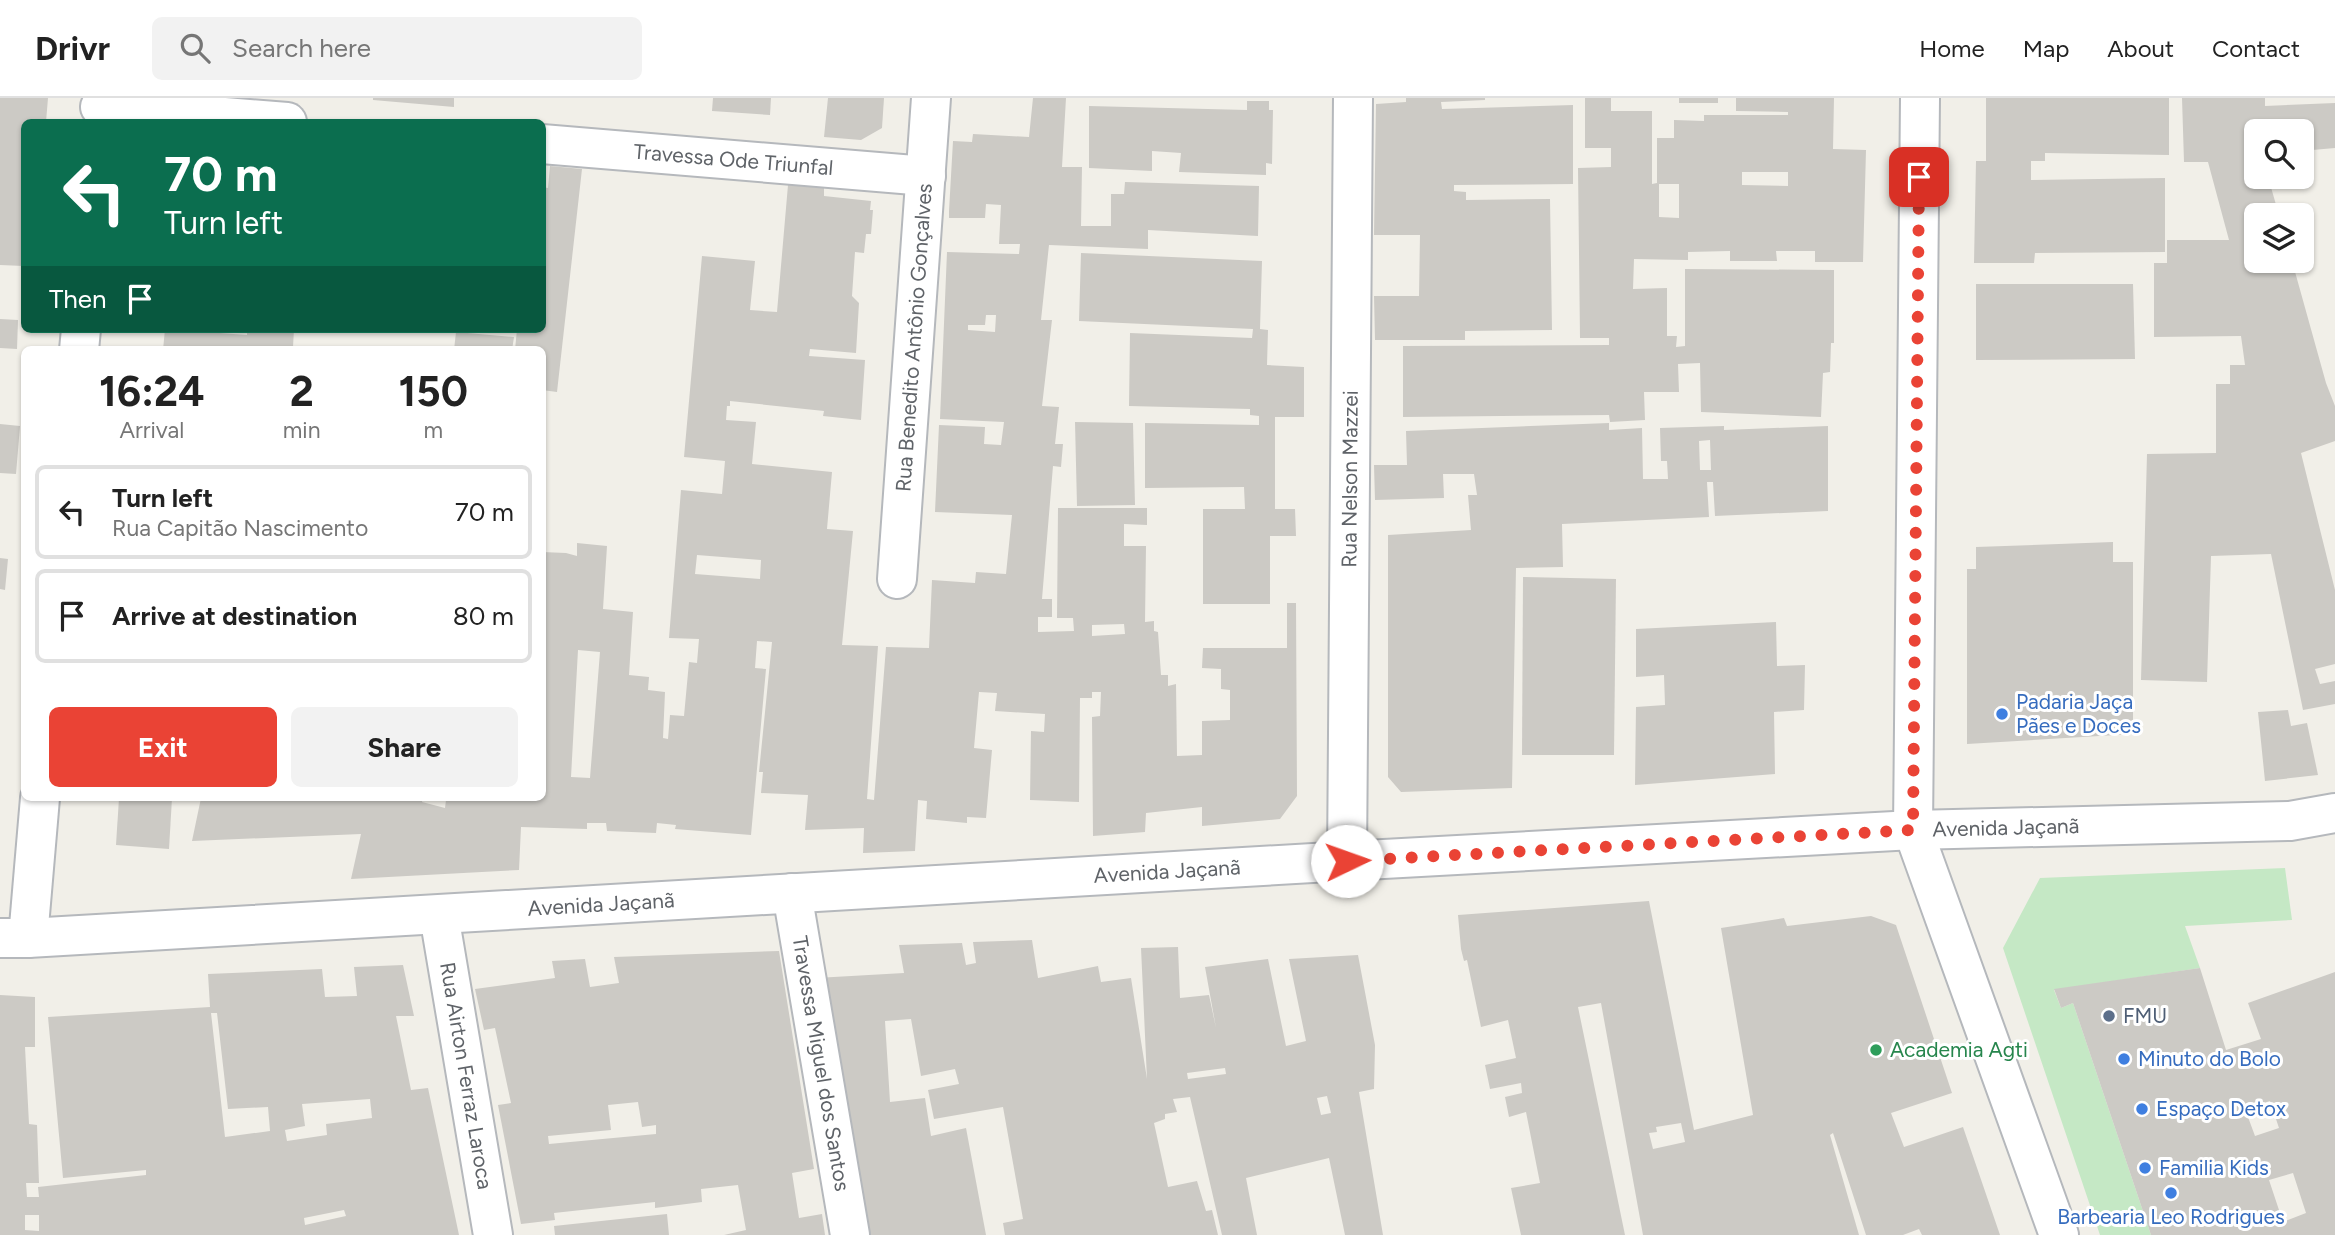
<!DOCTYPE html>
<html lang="en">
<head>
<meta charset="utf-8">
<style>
  :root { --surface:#fff; --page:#f2f2f2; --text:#222; --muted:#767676; --line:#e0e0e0; --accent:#ea4335 }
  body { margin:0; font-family:Figtree,sans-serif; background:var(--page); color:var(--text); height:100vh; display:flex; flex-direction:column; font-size:26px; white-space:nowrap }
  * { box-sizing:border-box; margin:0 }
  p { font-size:23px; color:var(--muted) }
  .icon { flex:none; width:38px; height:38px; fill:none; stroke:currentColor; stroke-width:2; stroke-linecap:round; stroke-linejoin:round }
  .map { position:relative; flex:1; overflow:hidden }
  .panel { position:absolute; left:21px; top:248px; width:525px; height:455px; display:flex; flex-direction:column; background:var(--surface); border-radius:10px; box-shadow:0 2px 5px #0004 }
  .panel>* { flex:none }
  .banner { position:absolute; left:21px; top:21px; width:525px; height:214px; border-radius:10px; box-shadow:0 2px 5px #0004; background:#0b6e4f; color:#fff; overflow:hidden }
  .tools { position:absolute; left:2244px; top:21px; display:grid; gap:14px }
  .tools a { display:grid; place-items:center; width:70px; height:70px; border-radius:10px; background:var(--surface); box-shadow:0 2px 5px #0004; font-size:35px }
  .pin { position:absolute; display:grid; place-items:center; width:60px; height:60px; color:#fff; margin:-30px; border-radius:14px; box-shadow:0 4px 10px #0006 }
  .me { position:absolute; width:77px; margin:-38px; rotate:87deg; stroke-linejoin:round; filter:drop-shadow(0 0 5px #0008) }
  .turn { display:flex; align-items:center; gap:24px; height:147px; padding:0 28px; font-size:32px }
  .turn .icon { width:91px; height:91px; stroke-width:2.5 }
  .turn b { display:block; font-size:49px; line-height:60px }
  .then { display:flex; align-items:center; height:66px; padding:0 28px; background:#0003; gap:14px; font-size:26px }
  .eta { display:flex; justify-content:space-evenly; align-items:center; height:119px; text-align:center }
  .eta b { font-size:42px; font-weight:700; line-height:49px }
  .action { display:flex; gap:14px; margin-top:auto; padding:14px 28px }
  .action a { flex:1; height:80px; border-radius:10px; background:var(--accent); color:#fff; font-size:28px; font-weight:700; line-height:80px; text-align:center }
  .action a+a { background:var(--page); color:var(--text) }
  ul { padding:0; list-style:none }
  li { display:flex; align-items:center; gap:21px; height:94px; margin:0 14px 10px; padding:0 14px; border:4px solid var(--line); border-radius:10px }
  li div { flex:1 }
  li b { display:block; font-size:26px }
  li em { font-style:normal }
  header { display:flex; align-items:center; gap:42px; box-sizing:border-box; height:98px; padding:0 35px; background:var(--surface); border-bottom:2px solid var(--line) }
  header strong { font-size:33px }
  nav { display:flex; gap:38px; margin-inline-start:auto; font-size:24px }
  .search { width:490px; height:63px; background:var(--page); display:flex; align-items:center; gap:18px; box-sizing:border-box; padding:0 24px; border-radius:10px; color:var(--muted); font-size:26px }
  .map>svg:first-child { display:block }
</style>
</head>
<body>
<header>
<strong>Drivr</strong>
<div class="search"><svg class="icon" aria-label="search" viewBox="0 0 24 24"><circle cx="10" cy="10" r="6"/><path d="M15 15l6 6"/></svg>Search here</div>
<nav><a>Home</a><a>Map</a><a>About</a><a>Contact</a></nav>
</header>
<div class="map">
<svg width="2335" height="1137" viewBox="0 0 2335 1137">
  <rect width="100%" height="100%" fill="#f1efe8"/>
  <!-- green -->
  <path fill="#c5e8c5" d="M 2285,770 L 2292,822 L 2185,828 L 2200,870 L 2054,892 L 2061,910 L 2073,905 L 2151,1137 L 2100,1137 L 2003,850 L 2040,780 Z"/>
  <!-- building -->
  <g fill="#cccac5" fill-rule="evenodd">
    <path d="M 0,0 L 48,0 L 46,24 L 24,24 L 24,168 L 0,167 Z"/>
    <path d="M 373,0 L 454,0 L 454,9 L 373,2 Z"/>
    <path d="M 713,0 L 771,0 L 770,17 L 712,13 Z"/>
    <path d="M 828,0 L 884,0 L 882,30 L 861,42 L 824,39 Z"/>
    <path d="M 1033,0 L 1066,0 L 1062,69 L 1082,69 L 1081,128 L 1111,128 L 1111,96 L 1124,96 L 1125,84 L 1259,88 L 1258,138 L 1148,132 L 1148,151 L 1049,147 L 1041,222 L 1052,222 L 1042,308 L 1059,309 L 1055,346 L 1063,346 L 1061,369 L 1053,368 L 1042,501 L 1052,501 L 1052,519 L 1038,519 L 1038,534 L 1074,533 L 1073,520 L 1057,520 L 1058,410 L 1147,410 L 1147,427 L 1124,426 L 1124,448 L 1146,448 L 1145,524 L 1154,523 L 1154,533 L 1158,534 L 1161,577 L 1168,577 L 1168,588 L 1176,586 L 1177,658 L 1202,657 L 1202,623 L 1230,622 L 1230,592 L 1221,591 L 1221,571 L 1202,570 L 1203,550 L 1287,550 L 1287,505 L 1296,505 L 1297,698 L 1280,721 L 1202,728 L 1202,709 L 1146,715 L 1145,734 L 1093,738 L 1092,619 L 1100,618 L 1101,594 L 1092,594 L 1092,600 L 1080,600 L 1079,704 L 1030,702 L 1031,633 L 1044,634 L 1045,616 L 995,613 L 997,595 L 979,594 L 974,650 L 992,652 L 986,720 L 967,719 L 967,725 L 926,721 L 927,703 L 918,702 L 915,753 L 863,755 L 864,730 L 805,732 L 808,697 L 761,695 L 763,674 L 759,674 L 772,544 L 757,543 L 755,570 L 766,571 L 751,737 L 675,731 L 676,727 L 657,725 L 656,735 L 607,733 L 606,725 L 587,725 L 587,731 L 521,729 L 519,772 L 351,781 L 361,736 L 192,743 L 201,700 L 423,700 L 422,704 L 445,710 L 446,702 L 457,702 L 457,700 L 542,700 L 542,454 L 566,455 L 577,458 L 577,445 L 607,448 L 603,511 L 633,514 L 629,577 L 649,579 L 648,592 L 665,594 L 663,640 L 668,641 L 670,617 L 684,618 L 689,564 L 697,565 L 699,541 L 669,540 L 681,392 L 722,396 L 725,363 L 684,359 L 702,158 L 755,163 L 750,212 L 777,214 L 788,87 L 824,90 L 824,98 L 871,103 L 870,112 L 873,112 L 871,136 L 866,136 L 864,155 L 855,154 L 852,198 L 859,205 L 856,255 L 810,251 L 809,258 L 865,262 L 861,322 L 823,318 L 824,313 L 730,303 L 730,308 L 727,308 L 726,322 L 756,324 L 752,366 L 832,374 L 827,431 L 853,433 L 842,547 L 878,548 L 867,701 L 874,702 L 886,549 L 929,550 L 932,482 L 975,485 L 976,474 L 1006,476 L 1012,417 L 935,414 L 939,327 L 985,329 L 984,346 L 1001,347 L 1004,324 L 940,321 L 947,154 L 1019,156 L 1020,146 L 999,146 L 1001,107 L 986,106 L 985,120 L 949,120 L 949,113 L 953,43 L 972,44 L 973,36 L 1029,39 ZM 986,217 L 996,217 L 995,234 L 968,232 L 968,227 L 985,227 ZM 697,457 L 761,462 L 760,481 L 695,476 ZM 1124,526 L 1125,536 L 1092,538 L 1092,527 ZM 578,552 L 600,554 L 590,680 L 571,679 Z"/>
    <path d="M 1406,0 L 1485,0 L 1485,2 L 1441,4 L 1442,11 L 1573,7 L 1573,86 L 1454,87 L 1454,93 L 1466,94 L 1466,102 L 1550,101 L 1552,232 L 1465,233 L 1465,242 L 1375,242 L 1374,198 L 1419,198 L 1420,137 L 1374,137 L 1376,6 L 1406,4 Z"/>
    <path d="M 1585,0 L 1611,0 L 1611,13 L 1652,13 L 1652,86 L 1657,85 L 1657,40 L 1674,40 L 1674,22 L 1704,23 L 1704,17 L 1788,17 L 1788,14 L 1736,13 L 1736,0 L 1834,0 L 1833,51 L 1866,52 L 1863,164 L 1815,164 L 1815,153 L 1776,153 L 1777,163 L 1730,163 L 1730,153 L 1688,154 L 1688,162 L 1634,161 L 1633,191 L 1667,190 L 1667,238 L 1677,238 L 1676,249 L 1685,248 L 1685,171 L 1834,172 L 1834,245 L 1831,245 L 1830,274 L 1823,275 L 1821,319 L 1701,314 L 1700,265 L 1678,266 L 1679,294 L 1644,294 L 1645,322 L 1610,324 L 1609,317 L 1403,319 L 1403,248 L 1609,247 L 1609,240 L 1580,240 L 1578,70 L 1611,69 L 1611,50 L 1585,50 ZM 1742,74 L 1788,74 L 1788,88 L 1742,87 ZM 1659,86 L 1679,86 L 1679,120 L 1659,119 Z"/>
    <rect x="1679" y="0" width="39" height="5"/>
    <path d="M 1986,0 L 2169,0 L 2169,57 L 2045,55 L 2045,63 L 2031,63 L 2031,82 L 2165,80 L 2165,154 L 2035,155 L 2034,165 L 1974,165 L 1976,63 L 1986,63 Z"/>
    <path d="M 2182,0 L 2265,0 L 2265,8 L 2335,5 L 2335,50 L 2301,53 L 2301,33 L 2256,33 L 2256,79 L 2268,79 L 2279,117 L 2256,117 L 2256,163 L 2292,163 L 2326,285 L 2335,308 L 2335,343 L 2301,355 L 2335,492 L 2335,566 L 2315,571 L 2320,586 L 2335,583 L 2335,606 L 2303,612 L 2271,456 L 2211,458 L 2207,584 L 2141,582 L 2147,356 L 2216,355 L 2216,286 L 2230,286 L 2230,267 L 2245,267 L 2241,238 L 2154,239 L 2154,165 L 2167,165 L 2167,142 L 2229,142 L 2208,64 L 2184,64 Z"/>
    <path d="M 1247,3 L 1269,3 L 1269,12 L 1273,12 L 1272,66 L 1266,65 L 1266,77 L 1179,74 L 1181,55 L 1152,53 L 1152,73 L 1089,70 L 1089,8 L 1247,12 Z"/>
    <path d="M 550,68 L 582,71 L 557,294 L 542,292 L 542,252 L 515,252 L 517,231 L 542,231 L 542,89 L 548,90 Z"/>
    <path d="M 1081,155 L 1262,163 L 1260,231 L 1268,232 L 1267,267 L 1304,269 L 1304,319 L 1275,319 L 1275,411 L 1295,411 L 1296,438 L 1270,438 L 1270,506 L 1203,506 L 1203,411 L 1245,411 L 1244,389 L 1145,390 L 1145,325 L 1259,327 L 1259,318 L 1250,317 L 1250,311 L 1129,308 L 1130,235 L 1252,240 L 1253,231 L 1079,223 Z"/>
    <path d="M 1976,186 L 2133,186 L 2135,261 L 1976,262 Z"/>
    <path d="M 0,221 L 18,222 L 17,251 L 0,250 Z"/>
    <path d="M 165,231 L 247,237 L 247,231 L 294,231 L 293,249 L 284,249 L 284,252 L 163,252 Z"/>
    <path d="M 456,234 L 514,239 L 512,252 L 454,252 Z"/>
    <path d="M 1075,324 L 1133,325 L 1135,407 L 1077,408 Z"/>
    <path d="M 1609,325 L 1609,332 L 1642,330 L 1643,381 L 1668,381 L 1667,363 L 1661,363 L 1660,330 L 1724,328 L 1724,332 L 1828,328 L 1828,413 L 1715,418 L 1713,384 L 1707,384 L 1709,419 L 1562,426 L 1563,469 L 1516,470 L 1512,690 L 1401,694 L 1388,679 L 1388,437 L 1471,432 L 1468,397 L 1477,397 L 1474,376 L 1443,376 L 1444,400 L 1375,402 L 1374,367 L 1407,367 L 1406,333 ZM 1710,342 L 1711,372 L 1700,372 L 1699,343 Z"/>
    <path d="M 0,326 L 20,328 L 16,376 L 0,375 Z"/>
    <path d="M 2113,444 L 2113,464 L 2133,464 L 2133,636 L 1967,646 L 1967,471 L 1976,471 L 1976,449 Z"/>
    <path d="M 0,460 L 8,461 L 5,492 L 0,491 Z"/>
    <path d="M 1523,479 L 1616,481 L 1614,657 L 1522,657 Z"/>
    <path d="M 1776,524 L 1777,568 L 1805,567 L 1804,612 L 1774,614 L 1775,676 L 1635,687 L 1636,609 L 1665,607 L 1664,577 L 1636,579 L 1636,531 Z"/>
    <path d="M 2288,612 L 2291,628 L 2307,625 L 2318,677 L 2265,683 L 2258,614 Z"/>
    <path d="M 119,700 L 172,700 L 169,751 L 116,747 Z"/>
    <path d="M 1649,803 L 1694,1032 L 1753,1017 L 1721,830 L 1784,820 L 1787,828 L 1871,818 L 1896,827 L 1952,995 L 1891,1015 L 1904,1049 L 1963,1029 L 2000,1137 L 1922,1137 L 1919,1131 L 1903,1137 L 1866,1137 L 1833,1035 L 1830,1037 L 1859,1137 L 1643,1137 L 1601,905 L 1578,909 L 1625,1137 L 1521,1137 L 1511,1090 L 1540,1085 L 1526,1014 L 1509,1019 L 1505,999 L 1522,995 L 1521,985 L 1490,991 L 1485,967 L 1516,960 L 1508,922 L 1481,929 L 1467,862 L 1464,863 L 1461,851 L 1458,817 ZM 1681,1025 L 1685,1044 L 1653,1051 L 1649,1035 L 1657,1034 L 1656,1029 Z"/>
    <path d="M 1032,842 L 1038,880 L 1098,868 L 1101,884 L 1131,880 L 1147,981 L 1141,850 L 1178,849 L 1180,900 L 1209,897 L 1216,930 L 1205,869 L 1268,861 L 1286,948 L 1306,943 L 1289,861 L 1358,857 L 1375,947 L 1374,991 L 1359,994 L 1383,1137 L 1345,1137 L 1329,1060 L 1246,1080 L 1257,1137 L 1222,1137 L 1190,999 L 1173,1001 L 1177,1014 L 1165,1016 L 1165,1021 L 1154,1025 L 1168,1089 L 1197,1083 L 1206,1113 L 1212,1112 L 1218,1137 L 1005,1137 L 1003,1125 L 1023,1121 L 1003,1009 L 934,1021 L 928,992 L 959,986 L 955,971 L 921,978 L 911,921 L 885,923 L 890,1004 L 925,1000 L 931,1038 L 966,1030 L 986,1137 L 861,1137 L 816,880 L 904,875 L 899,847 L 962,845 L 966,867 L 976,865 L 973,844 ZM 1225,970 L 1226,976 L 1188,981 L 1187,975 ZM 1327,998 L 1331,1015 L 1321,1017 L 1317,1000 Z"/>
    <path d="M 779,853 L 814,1071 L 792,1075 L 799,1120 L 822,1116 L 825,1137 L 724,1137 L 746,1132 L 738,1087 L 701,1091 L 702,1104 L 655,1110 L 655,1104 L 554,1115 L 555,1122 L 521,1126 L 498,1007 L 511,1005 L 495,930 L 484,932 L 475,891 L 555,880 L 552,863 L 585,861 L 590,889 L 619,885 L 614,859 ZM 638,1004 L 642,1029 L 656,1027 L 656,1036 L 549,1046 L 548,1038 L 611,1032 L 608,1007 Z"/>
    <path d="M 403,867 L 414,918 L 396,918 L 411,992 L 428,990 L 459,1137 L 0,1137 L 0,897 L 35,899 L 35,949 L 25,949 L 29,1026 L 37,1027 L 39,1085 L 26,1085 L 27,1099 L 39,1099 L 38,1089 L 146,1077 L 146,1072 L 63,1080 L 48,919 L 210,909 L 208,876 L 322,871 L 325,899 L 357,898 L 354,869 ZM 211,915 L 217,915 L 228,1011 L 268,1009 L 270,1033 L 225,1039 ZM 370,1001 L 372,1020 L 326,1026 L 327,1037 L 287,1043 L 285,1032 L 305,1028 L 302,1006 ZM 344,1112 L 346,1118 L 305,1127 L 304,1120 ZM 25,1117 L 39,1117 L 39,1133 L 25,1132 Z"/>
    <path d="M 2200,870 L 2226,952 L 2261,941 L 2248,905 L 2335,874 L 2335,1137 L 2151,1137 L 2073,905 L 2061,910 L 2054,891 ZM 2270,1003 L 2279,1030 L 2255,1038 L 2245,1011 ZM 2293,1075 L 2306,1115 L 2283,1124 L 2269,1082 Z"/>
    <path d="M 667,1116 L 669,1137 L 555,1137 L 554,1128 Z"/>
  </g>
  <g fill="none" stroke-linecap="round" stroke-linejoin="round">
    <!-- minor casing -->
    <g stroke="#b5b8bc" stroke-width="42">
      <g id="minor">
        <path d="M 1920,0 L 1913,732 L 2059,1137"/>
        <path d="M 100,9 L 287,24"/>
        <path id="s1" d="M 542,46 L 926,78"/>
        <path d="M 79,252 L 81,231"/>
        <path id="s2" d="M 897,481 L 931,0"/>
        <path id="s3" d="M 1347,763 L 1353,0"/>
        <path id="s4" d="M 792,795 L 850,1137"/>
        <path id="s5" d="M 439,817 L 493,1137"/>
        <path id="s6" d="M 0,840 L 28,840 L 1347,763 L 1913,732 L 2290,723 L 2335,715"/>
        <path d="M 28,840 L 40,700"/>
      </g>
    </g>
    <!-- minor -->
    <use href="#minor" stroke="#fff" stroke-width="38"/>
  </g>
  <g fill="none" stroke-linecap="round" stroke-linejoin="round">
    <!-- route -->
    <path stroke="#ea4335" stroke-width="12" stroke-dasharray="0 21.6" d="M 1347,763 L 1913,732 L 1919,79"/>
  </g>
  <!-- markers -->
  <g fill="#3f7fe0" stroke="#fff" stroke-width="2.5">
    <circle cx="2002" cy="616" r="7"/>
    <circle cx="2124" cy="961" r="7"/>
    <circle cx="2142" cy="1011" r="7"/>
    <circle cx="2145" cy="1070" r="7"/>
    <circle cx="2171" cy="1095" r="7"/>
  </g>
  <circle fill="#5c6f8a" stroke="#fff" stroke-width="2.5" cx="2109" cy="918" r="7"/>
  <circle fill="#2e9e5b" stroke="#fff" stroke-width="2.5" cx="1876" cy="952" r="7"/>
  <g text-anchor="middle" stroke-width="6" stroke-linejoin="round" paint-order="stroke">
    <!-- street labels -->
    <g font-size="21" fill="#5f6368" stroke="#fff">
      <text dy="7" stroke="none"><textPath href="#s1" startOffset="192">Travessa Ode Triunfal</textPath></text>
      <text dy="7" stroke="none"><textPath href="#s2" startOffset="242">Rua Benedito Antônio Gonçalves</textPath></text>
      <text dy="7" stroke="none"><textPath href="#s3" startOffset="382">Rua Nelson Mazzei</textPath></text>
      <text dy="7" stroke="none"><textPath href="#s6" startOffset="2009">Avenida Jaçanã</textPath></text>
      <text dy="7" stroke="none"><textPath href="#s6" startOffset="1169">Avenida Jaçanã</textPath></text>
      <text dy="7" stroke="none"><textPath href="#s6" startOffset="602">Avenida Jaçanã</textPath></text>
      <text dy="7" stroke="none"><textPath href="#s4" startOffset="173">Travessa Miguel dos Santos</textPath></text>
      <text dy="7" stroke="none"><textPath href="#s5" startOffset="163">Rua Airton Ferraz Laroca</textPath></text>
    </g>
    <!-- shop labels -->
    <g font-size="21" fill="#366cbe" stroke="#fff" text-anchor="start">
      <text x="2016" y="611">Padaria Jaça<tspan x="2016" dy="24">Pães e Doces</tspan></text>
      <text x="2138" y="968">Minuto do Bolo</text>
      <text x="2156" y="1018">Espaço Detox</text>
      <text x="2159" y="1077">Familia Kids</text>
      <text x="2171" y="1126" text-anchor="middle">Barbearia Leo Rodrigues</text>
    </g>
    <!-- service labels -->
    <g font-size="21" fill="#4e5e75" stroke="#fff" text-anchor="start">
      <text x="2123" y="925">FMU</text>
    </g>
    <!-- leisure labels -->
    <g font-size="21" fill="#27864d" stroke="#fff" text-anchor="start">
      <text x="1890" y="959">Academia Agti</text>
    </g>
  </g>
</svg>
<div class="tools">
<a><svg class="icon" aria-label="search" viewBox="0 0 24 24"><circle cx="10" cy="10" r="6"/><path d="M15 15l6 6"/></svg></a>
<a><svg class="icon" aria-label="layers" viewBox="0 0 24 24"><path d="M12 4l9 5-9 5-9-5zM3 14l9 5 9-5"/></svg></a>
</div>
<div class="pin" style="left:1919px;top:79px;background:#d93025"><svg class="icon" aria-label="arrive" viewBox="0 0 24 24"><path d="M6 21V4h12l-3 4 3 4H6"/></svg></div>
<svg class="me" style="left:1347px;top:763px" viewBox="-20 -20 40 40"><circle r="19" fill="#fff"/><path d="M0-13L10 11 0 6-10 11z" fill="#ea4335"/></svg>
<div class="banner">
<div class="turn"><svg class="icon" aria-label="left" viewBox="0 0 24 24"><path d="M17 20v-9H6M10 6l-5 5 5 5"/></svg><div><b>70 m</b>Turn left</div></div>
<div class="then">Then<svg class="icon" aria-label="arrive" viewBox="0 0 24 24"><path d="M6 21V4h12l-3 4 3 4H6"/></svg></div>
</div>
<section class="panel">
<div class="eta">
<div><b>16:24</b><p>Arrival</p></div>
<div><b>2</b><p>min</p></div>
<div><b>150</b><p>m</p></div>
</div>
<ul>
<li><svg class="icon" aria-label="left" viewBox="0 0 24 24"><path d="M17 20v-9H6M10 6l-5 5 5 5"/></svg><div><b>Turn left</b><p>Rua Capitão Nascimento</p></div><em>70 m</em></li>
<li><svg class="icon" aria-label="arrive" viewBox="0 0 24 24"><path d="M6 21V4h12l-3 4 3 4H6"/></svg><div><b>Arrive at destination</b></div><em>80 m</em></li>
</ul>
<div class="action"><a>Exit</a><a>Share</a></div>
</section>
</div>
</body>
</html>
